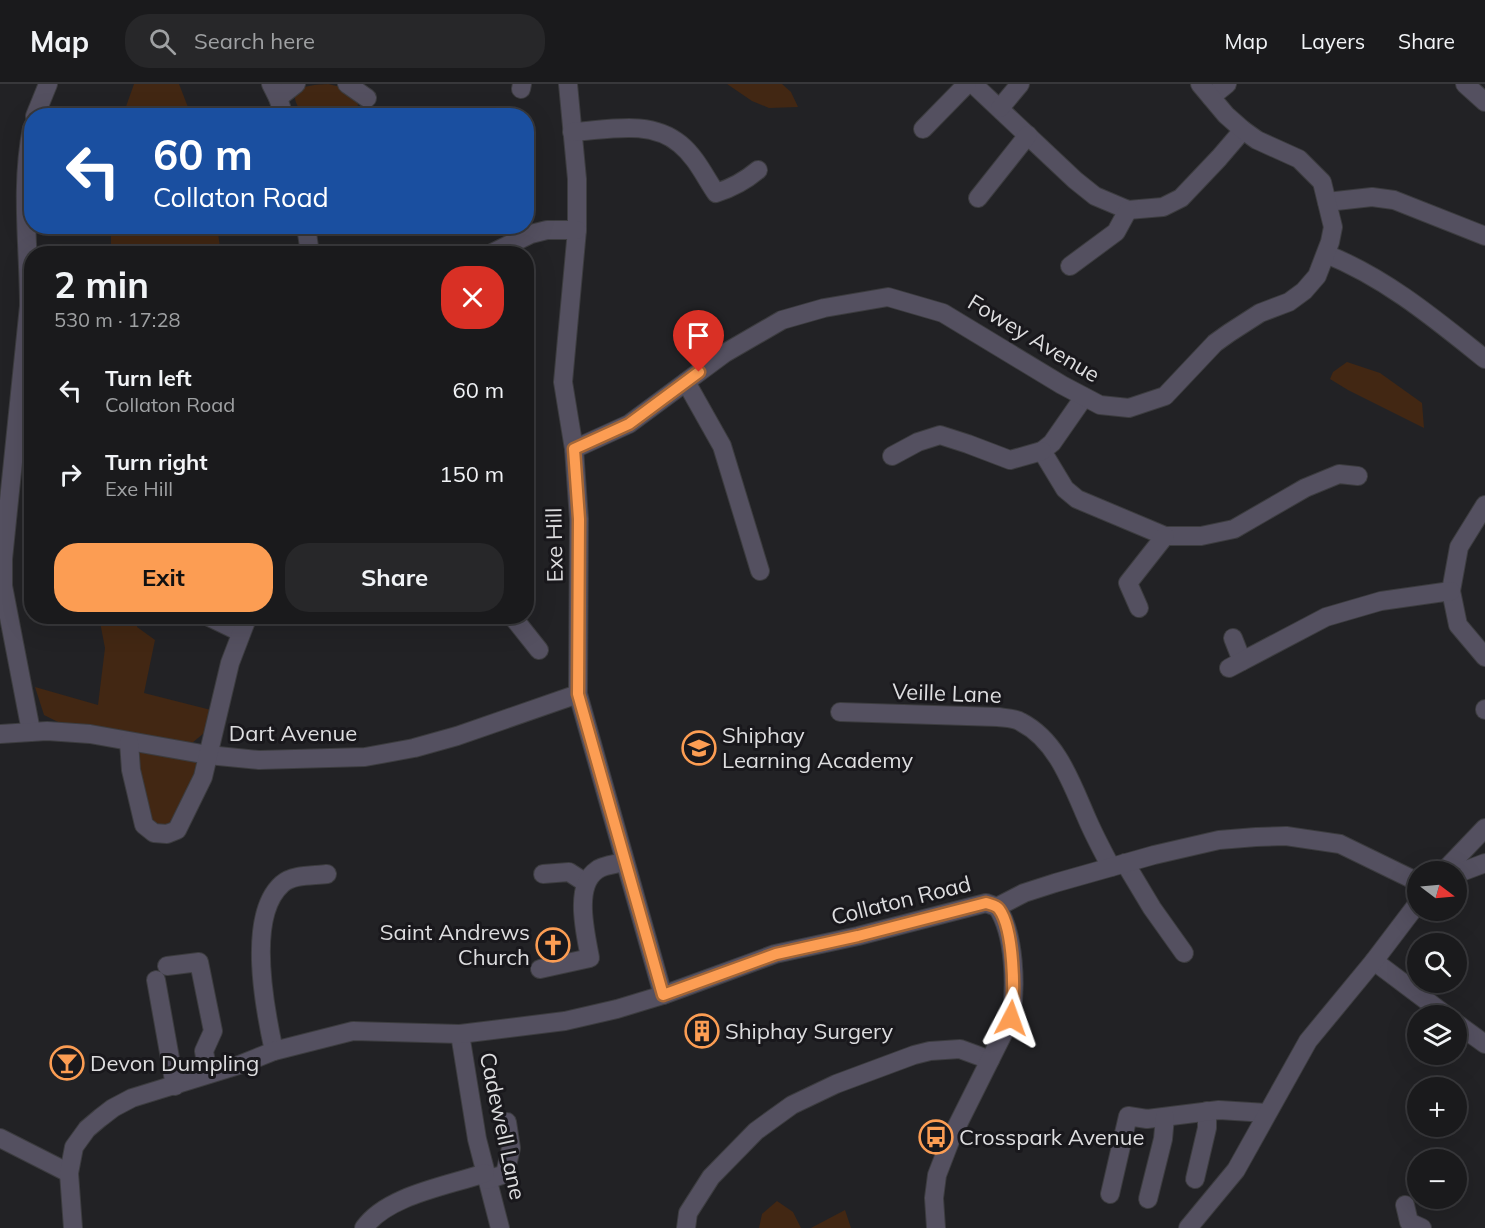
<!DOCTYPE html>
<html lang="en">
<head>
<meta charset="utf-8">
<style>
  :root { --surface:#1a1a1c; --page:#272729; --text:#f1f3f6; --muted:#9fa1a3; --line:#38383b; --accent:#fc9d53 }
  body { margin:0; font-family:Mulish,sans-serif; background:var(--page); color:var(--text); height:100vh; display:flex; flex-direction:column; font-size:22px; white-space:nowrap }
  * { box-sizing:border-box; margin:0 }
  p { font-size:20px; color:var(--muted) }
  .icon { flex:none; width:33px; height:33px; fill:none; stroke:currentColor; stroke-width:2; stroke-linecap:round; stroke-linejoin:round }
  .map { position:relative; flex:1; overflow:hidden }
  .sheet { position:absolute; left:24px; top:162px; width:510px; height:378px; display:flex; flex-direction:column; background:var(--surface); border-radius:24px; box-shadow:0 6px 24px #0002,0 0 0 2px var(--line) }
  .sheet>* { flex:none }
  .top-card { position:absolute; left:24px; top:24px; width:510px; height:126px; border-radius:24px; box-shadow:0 6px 24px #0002,0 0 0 2px var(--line); background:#1a4fa0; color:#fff; overflow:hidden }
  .needle { width:39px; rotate:106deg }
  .buttons { position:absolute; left:1407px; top:777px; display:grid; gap:12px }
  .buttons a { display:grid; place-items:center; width:60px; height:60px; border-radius:50%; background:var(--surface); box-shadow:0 6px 24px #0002,0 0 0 2px var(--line); font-size:30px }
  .pin { position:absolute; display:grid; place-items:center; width:51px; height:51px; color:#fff; margin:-62px -26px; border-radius:50% 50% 50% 0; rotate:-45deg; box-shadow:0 0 6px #0007 }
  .pin .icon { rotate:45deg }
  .me { position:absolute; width:66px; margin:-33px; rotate:4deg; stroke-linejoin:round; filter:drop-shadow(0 0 4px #0008) }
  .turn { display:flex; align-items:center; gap:21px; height:126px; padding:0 30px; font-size:27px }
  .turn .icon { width:78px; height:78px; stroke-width:2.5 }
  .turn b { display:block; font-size:42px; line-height:51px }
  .round { display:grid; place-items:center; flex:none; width:63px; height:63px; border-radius:24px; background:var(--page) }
  .overview { display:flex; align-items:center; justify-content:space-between; height:102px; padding:0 30px }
  h1 { font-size:36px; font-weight:700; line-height:45px }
  .button { display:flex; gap:12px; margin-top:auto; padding:12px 30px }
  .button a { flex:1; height:69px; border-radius:24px; background:var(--accent); color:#111; font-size:24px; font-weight:700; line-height:69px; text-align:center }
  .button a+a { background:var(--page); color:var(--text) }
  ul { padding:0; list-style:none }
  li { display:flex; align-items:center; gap:18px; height:84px; padding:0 30px }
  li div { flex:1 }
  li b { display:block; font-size:22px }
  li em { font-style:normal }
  header { display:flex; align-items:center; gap:36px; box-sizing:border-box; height:84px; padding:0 30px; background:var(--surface); border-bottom:2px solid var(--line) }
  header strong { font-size:28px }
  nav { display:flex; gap:33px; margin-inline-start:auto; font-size:21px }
  .search { width:420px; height:54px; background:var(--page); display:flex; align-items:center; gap:15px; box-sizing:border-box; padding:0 21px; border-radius:24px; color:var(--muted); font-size:22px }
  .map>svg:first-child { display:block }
</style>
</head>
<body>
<header>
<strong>Map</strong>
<div class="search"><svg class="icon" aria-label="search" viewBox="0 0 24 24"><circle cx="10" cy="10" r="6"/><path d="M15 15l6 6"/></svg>Search here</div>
<nav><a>Map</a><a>Layers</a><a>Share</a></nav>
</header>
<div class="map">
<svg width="1485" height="1144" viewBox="0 0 1485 1144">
  <rect width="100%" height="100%" fill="#222225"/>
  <!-- green -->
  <g fill="#422713">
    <path d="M 134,0 L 179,0 L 191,31 L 123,31 Z"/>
    <path d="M 328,0 L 345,4 L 356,13 L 358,21 L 354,31 L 302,31 C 300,26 294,17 295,12 C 298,0 319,1 328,0 Z"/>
    <path d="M 727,0 L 782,0 L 791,8 L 798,23 L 769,24 L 752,17 Z"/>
    <path d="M 111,143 L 217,143 L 221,169 L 111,169 Z"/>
    <path d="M 1347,278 L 1380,289 L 1422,319 L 1424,344 L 1348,306 L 1330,295 L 1333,288 Z"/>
    <path d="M 99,533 L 137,533 L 137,543 L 155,556 L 144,609 L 211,626 L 204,649 L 192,659 L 58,638 L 44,631 L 35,603 L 98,621 L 105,564 Z"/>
    <path d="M 129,658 L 208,671 L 185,732 L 154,749 Z"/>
    <path d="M 777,1117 L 793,1128 L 801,1144 L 759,1144 L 762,1130 Z"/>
    <path d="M 845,1126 L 851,1144 L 811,1144 Z"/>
  </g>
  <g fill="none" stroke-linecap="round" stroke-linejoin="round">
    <!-- minor casing -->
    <g stroke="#3c3c3f" stroke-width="20">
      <g id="minor">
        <path d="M 271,0 L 278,14 L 284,32"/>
        <path d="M 347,0 L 367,14"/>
        <path d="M 568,0 L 577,95 L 577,146 L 563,298 L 574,365 L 579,435 L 578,610 L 663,911"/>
        <path d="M 973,0 L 1075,96 L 1095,112 L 1128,126 L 1163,123 L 1181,114 L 1219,74 L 1243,46"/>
        <path d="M 1465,0 L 1485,18"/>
        <path d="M 521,5 L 522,0"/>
        <path d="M 1211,13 L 1227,0"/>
        <path d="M 278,14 L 296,0"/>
        <path d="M 1000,24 L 1020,0"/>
        <path d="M 35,32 L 48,0"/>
        <path d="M 923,45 L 967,0"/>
        <path d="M 572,48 C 608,46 650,35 680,60 C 696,73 705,93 716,109 C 732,104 745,97 758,86"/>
        <path d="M 978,114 L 1028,51"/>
        <path d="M 1327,118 L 1372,113 L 1394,116 L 1485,152"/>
        <path d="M 306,142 L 310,170"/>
        <path d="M 490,170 L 531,150 L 547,146 L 577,146"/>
        <path d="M 1326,170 C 1386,194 1435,235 1485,275"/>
        <path d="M 1070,182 L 1116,148 L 1128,126"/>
        <path d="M 686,298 L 722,362 L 760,487"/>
        <path d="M 1084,313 L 1052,359 L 1042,367 L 1065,405 L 1077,415 L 1165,452 L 1201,452 L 1234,445 L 1305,404 L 1339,390 L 1358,392"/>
        <path d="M 574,365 L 629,340 L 725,269 L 782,236 L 824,224 L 888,213 L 943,229 L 1062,301 L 1100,321 L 1129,324 L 1165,312 L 1215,259 L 1229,249 L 1260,229 L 1289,218 L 1304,207 L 1317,192 L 1330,158 L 1333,143 L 1322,98 L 1299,75 L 1257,56 L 1243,46 L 1226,31 L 1200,0"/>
        <path d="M 892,372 L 918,358 L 940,351 L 968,360 L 1010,376 L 1042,367"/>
        <path d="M 1485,421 L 1459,463 L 1451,507 L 1458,541 L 1485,573"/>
        <path d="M 1139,524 L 1128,499 L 1165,452"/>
        <path d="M 207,532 L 240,548"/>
        <path d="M 512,532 L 539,566"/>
        <path d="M 1233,554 L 1242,577"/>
        <path d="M 1229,584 L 1326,533 L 1381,517 L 1451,507"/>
        <path d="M 1485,626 L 1485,625"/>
        <path d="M 840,628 L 998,633 C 1005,634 1015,634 1021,638 C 1058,657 1072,701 1088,737 C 1095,753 1103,768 1111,783"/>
        <path d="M 31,647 L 3,502 L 3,475 L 29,222 C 29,162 20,104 32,44"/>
        <path d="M 0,650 L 47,647 L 90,650 L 208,671 L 259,676 L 365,673 L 414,664 L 457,652 L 578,610"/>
        <path d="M 129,658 L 131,686 L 144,741 L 154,749 L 167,750 L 177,746 L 203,693 L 230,579 L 248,532"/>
        <path d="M 1125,779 L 1152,824 L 1184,869"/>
        <path d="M 1443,788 L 1485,744"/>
        <path d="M 543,790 L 569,788 L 586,799"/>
        <path d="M 1456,790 L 1485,779"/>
        <path d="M 1374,877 L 1447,932"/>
        <path d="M 167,882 L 199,878 L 213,947 L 204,967 L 208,990"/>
        <path d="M 540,885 L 590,874 C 586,851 573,802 597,786 C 603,781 617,780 624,778"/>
        <path d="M 156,896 L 175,1002"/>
        <path d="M 1456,939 L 1485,960"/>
        <path d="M 460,950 L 477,1055 L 500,1144"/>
        <path d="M 274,967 C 265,926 246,832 282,800 C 293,790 314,792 327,790"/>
        <path d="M 0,1054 L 69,1089"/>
        <path d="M 1195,1095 L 1207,1044 L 1207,1027"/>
        <path d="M 487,1096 L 505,1090 L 511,1064 L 507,1038"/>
        <path d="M 1110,1110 L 1128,1032 L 1147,1035 L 1219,1026 L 1267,1029"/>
        <path d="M 1148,1115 L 1163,1055 L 1165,1033"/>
        <path d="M 1405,1121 L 1409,1138 L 1422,1144"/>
        <path d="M 73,1144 L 69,1089 L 74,1063 L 87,1045 L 100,1034 L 113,1024 L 132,1014 L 239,981 L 274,967 L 353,947 L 460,950 L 565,937 L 617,925 L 663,911 L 775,870 L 858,852 L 986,819 L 997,823 L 1024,809 L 1055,799 L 1154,771 L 1219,756 L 1256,753 L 1286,752 L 1340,760 L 1418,798"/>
        <path d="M 364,1144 C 387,1111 448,1102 485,1089"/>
        <path d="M 686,1144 L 688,1129 L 711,1093 L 756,1047 L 792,1021 L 836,1000 L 914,971 L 930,967 L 960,965 L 990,976"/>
        <path d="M 936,1144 L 934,1114 L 937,1091 L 952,1052 L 1011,934 C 1016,903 1015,850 997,823"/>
        <path d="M 1188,1144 L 1236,1086 L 1308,957 L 1374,877 L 1418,819"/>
      </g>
    </g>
    <!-- minor -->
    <use href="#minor" stroke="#545060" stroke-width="18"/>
  </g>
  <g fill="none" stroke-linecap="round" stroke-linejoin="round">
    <!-- route casing -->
    <g stroke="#a46636" stroke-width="15">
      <path id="route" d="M 699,288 L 629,340 L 574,365 L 579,435 L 578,610 L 663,911 L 776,870 L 858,852 L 986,819 C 992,821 996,821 999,825 C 1014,845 1015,910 1011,934"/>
    </g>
    <!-- route -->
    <use href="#route" stroke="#fc9d53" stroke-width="10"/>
  </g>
  <!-- icons -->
  <defs>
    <g id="school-ring" transform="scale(1.725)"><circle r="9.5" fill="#19181c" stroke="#fc9d53" stroke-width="1.5"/><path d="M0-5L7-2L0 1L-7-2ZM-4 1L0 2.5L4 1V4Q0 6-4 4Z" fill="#fc9d53"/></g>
    <g id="church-ring" transform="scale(1.725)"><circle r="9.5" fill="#19181c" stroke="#fc9d53" stroke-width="1.5"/><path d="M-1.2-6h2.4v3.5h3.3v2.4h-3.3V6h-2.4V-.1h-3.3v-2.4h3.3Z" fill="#fc9d53"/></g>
    <g id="building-ring" transform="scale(1.725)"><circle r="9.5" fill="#19181c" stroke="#fc9d53" stroke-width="1.5"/><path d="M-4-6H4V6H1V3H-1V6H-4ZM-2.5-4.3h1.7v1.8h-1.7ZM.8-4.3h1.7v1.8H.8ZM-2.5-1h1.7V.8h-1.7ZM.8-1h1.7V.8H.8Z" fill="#fc9d53"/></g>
    <g id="bar-ring" transform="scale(1.725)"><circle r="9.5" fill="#19181c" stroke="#fc9d53" stroke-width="1.5"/><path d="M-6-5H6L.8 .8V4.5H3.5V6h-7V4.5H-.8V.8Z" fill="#fc9d53"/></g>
    <g id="bus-ring" transform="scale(1.725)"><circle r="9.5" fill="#19181c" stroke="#fc9d53" stroke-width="1.5"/><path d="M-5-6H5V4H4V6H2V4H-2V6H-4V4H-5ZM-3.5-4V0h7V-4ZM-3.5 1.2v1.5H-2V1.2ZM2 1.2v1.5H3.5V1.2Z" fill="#fc9d53"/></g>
  </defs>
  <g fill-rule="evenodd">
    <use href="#school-ring" x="699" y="664"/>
    <use href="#church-ring" x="553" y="861"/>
    <use href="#building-ring" x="702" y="947"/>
    <use href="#bar-ring" x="67" y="979"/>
    <use href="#bus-ring" x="936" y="1053"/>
  </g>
  <g text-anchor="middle" stroke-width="6" stroke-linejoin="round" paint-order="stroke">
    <!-- street labels -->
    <g font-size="22" fill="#dddddf" stroke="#19181c">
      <text transform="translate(1034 254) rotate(31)" y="8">Fowey Avenue</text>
      <text transform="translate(554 461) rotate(-91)" y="8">Exe Hill</text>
      <text transform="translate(947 609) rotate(2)" y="8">Veille Lane</text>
      <text x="293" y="657">Dart Avenue</text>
      <text transform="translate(901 816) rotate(-14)" y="8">Collaton Road</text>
      <text transform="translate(503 1042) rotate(78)" y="8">Cadewell Lane</text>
    </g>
    <!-- poi labels -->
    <g font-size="22" fill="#dddddf" stroke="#19181c" text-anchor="start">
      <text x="722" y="659">Shiphay<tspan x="722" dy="25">Learning Academy</tspan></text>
      <text x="530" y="856" text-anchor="end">Saint Andrews<tspan x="530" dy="25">Church</tspan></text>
      <text x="725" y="955">Shiphay Surgery</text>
      <text x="90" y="987">Devon Dumpling</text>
      <text x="959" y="1061">Crosspark Avenue</text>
    </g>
  </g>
</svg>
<div class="buttons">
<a><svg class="needle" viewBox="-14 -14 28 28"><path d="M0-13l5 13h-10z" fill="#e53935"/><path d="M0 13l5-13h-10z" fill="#9fa1a3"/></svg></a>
<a><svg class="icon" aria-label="search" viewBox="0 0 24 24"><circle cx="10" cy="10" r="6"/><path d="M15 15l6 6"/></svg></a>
<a><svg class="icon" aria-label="layers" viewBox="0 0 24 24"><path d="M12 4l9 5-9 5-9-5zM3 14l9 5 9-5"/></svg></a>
<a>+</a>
<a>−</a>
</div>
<div class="pin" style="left:699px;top:288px;background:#d93025"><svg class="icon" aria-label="arrive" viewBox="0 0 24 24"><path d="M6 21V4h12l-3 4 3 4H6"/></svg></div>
<svg class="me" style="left:1011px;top:934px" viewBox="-20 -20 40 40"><path d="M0-17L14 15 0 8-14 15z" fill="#fc9d53" stroke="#fff" stroke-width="4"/></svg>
<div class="top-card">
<div class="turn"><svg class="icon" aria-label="left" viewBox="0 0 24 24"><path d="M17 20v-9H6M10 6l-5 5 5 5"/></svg><div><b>60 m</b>Collaton Road</div></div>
</div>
<section class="sheet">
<div class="overview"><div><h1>2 min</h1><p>530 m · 17:28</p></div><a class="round" style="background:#d93025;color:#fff"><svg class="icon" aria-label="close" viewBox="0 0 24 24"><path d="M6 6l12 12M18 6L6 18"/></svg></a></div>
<ul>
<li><svg class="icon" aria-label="left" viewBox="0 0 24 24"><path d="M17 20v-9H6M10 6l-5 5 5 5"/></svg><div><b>Turn left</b><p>Collaton Road</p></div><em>60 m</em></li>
<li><svg class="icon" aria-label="right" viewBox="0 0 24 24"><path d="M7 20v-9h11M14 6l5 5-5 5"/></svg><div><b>Turn right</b><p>Exe Hill</p></div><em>150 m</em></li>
</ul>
<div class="button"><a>Exit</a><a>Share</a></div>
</section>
</div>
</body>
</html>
